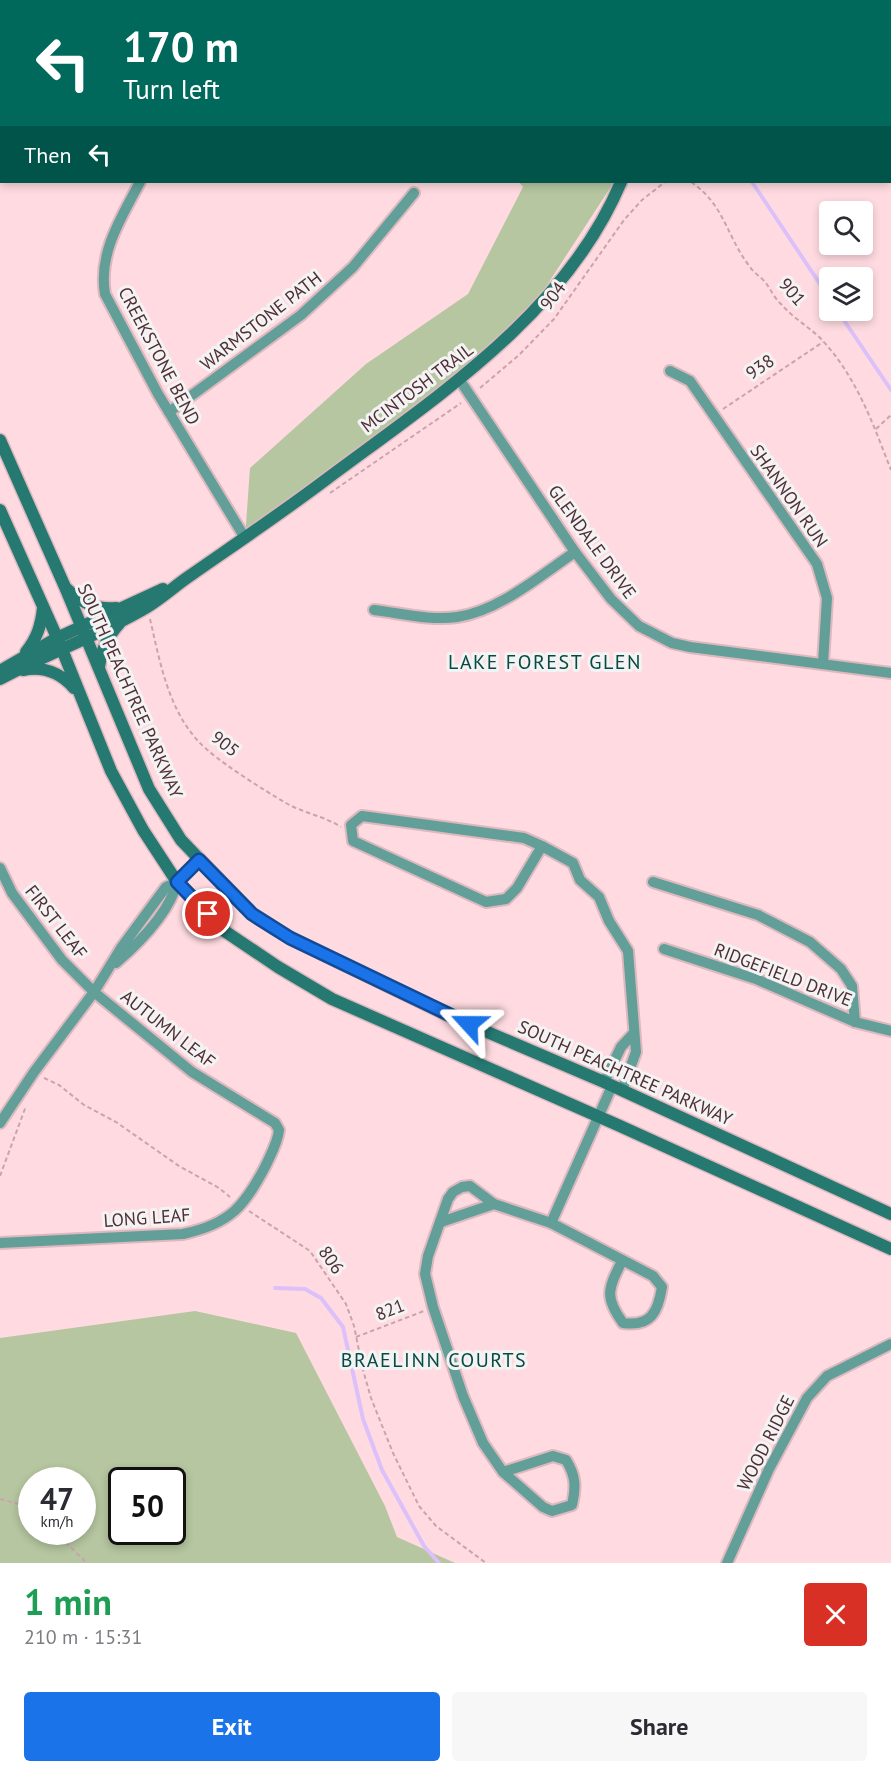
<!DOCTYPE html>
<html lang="en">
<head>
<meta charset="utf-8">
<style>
  :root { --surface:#fff; --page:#f7f7f7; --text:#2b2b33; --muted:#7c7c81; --accent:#1a73e8 }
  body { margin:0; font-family:"PT Sans",sans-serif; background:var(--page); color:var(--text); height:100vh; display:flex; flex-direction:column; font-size:22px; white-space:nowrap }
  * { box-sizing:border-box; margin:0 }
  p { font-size:20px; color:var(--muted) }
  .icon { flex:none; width:33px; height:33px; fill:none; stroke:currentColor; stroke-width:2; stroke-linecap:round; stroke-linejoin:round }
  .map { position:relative; height:1563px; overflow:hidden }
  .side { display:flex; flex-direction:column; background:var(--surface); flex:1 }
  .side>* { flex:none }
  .guide { position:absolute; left:0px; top:0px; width:891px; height:183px; box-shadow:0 3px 9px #0003; background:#00695c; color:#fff; overflow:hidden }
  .fabs { position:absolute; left:819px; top:201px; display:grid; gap:12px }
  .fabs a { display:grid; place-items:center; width:54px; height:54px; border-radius:6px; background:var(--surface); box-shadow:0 3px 9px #0003; font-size:30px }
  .speed { position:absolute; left:18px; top:1467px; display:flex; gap:12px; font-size:30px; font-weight:700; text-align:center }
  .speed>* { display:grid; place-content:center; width:78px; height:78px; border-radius:50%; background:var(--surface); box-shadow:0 3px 9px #0003; line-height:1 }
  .speed small { font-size:15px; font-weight:400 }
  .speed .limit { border:3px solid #111; border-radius:9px; background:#fff; color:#111 }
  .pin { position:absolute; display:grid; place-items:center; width:51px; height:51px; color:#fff; margin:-26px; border:3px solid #fff; border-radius:50%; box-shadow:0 2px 6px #0007 }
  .me { position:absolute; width:66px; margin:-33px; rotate:294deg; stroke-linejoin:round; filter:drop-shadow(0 0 4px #0008) }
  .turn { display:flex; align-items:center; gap:21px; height:126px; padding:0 24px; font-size:27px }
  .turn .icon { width:78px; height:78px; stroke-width:2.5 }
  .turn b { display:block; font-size:42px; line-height:51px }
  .then { display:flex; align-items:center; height:57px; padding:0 24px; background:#0003; gap:12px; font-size:22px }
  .round { display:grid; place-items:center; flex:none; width:63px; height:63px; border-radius:6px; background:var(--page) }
  .headline { display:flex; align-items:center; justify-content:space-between; height:102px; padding:0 24px }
  h1 { font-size:36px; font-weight:800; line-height:45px; color:#1e9e55 }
  .cta { display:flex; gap:12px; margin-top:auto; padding:12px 24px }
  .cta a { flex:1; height:69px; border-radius:6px; background:var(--accent); color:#fff; font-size:24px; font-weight:800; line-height:69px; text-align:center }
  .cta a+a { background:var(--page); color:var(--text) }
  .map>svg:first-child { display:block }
</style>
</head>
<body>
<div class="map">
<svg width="891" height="1563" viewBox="0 0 891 1563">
  <rect width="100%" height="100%" fill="#ffdbe1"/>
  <!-- green -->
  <g fill="#b6c6a0" fill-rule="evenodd">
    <path d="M 304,0 L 664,0 L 304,2 Z"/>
    <path d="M 519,182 L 614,182 L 521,325 L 245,538 L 250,468 L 366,364 L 468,294 L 523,187 Z"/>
    <path d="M 195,1311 L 296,1333 L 385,1506 L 397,1537 L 455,1563 L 0,1563 L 0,1338 ZM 32,1480 L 82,1480 L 82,1532 L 32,1532 ZM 122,1480 L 172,1480 L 172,1532 L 122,1532 Z"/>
  </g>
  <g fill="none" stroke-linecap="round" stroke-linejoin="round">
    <!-- stream -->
    <g stroke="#dcc0fa" stroke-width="4">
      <path d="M 752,182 L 830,299"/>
      <path d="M 837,310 L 891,390"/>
      <path d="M 275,1288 L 305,1289 L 321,1298 L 343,1327 L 363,1419 L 382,1470 L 424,1546 L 439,1563"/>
    </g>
    <!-- street casing -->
    <g stroke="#dcb8bf" stroke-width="14">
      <g id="street">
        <path d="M 843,0 L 843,2"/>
        <path d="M 237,2 L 238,0"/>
        <path d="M 0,85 L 2,86"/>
        <path d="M 890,93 L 891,95"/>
        <path d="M 140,182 C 122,217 98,252 105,294 L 158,394 L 245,538"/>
        <path d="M 670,371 L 690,381 L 817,564 L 827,598 L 823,663"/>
        <path d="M 459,379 L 575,552 L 611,599 L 639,626 L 672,643 L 690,647 L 891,673"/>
        <path d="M 169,412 L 301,315 L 353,267 L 414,193"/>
        <path d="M 374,610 C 400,613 431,621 457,617 C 499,611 541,575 575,552"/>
        <path d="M 542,846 L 524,838 L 362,816 L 351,825 L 353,841 L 486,902 L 506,899 L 517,888 L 542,846 L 573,863 L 580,880 L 599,897 L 609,921 L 628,951 L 636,1052 L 622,1090"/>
        <path d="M 0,868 L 12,893 L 62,960 L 94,992 L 192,1072 L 275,1123 L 279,1130 C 278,1142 271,1154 266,1165 C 245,1206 230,1224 183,1234 L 0,1243"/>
        <path d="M 653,882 L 758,915 L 810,942 L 841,969 L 852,986 L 855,1022"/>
        <path d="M 664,949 L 756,979 L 855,1022 L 891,1031"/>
        <path d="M 116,963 C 139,943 170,912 177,882"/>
        <path d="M 604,1082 L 621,1047 L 633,1034"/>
        <path d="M 0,1123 L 34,1072 L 94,992 L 121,948 L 166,887 L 177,882 L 199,860"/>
        <path d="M 441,1222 L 494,1204"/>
        <path d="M 551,1223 L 612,1086"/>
        <path d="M 503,1472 L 553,1456 L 566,1460 C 576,1476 576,1487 572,1505 L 552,1511 L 543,1507 L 503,1472 L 483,1443 L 463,1396 L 433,1307 L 425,1274 L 428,1256 L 448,1199 L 453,1192 L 462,1187 L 470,1186 L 494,1204 L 551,1223 L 653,1276 L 662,1287 C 658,1312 651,1327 623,1323 C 604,1297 608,1289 622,1261"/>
        <path d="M 727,1563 L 769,1469 L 807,1398 L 827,1376 L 891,1344"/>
      </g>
    </g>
    <!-- secondary casing -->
    <g stroke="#dcb8bf" stroke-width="15">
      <g id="secondary">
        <path d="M 670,2 L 670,0"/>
        <path d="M 0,440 L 65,587 L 149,789 L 181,840 L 252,914 L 290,938 L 450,1016 L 604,1082 L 891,1214"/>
        <path d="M 0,510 L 59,642 L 111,771 L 143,830 L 177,882 L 223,930 L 278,967 L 332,999 L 620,1126 L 891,1249"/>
        <path d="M 67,589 C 81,603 96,610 116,608"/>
        <path d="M 26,652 C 37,638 41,626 43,608"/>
        <path d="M 99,667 C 102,649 107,637 119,624"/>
        <path d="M 23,670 C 43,666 61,673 74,688"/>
        <path d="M 0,671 L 57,638 L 163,589"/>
        <path d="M 0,679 C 48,653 100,635 147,607 C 162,598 176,585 191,575 C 237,543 283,512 328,478 C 438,396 566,313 621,182"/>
      </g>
    </g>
    <!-- path -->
    <g stroke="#c8a4ab" stroke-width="2" stroke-dasharray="4.5 3" stroke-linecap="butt">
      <path d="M 508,0 L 509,2"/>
      <path d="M 447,2 L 460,0"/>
      <path d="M 505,2 L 505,0"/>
      <path d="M 691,182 C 725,205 726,236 750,267 C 754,273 761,277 766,283 C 771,290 775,299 782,305 C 794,319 811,328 823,341 C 857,378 873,424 891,470"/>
      <path d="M 480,388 L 519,355 L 554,319 L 624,220 L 642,200 L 665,182"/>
      <path d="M 723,409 L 823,342"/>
      <path d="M 876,429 L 891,415"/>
      <path d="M 330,493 L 461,403"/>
      <path d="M 150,619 C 160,662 168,709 199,742 C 217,761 262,789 286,803 C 303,813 324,816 341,827"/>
      <path d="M 44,1078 L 59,1085 L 84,1105 L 116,1122 L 179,1166 L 219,1188 L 230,1197"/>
      <path d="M 0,1176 L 26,1106"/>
      <path d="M 249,1211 L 310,1251 L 346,1304 L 354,1326 L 363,1370 L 371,1398 L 393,1453 L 419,1506 L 436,1526 L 486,1563"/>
      <path d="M 356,1337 L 424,1311"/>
      <path d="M 0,1499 L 23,1505 L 32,1511"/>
      <path d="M 55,1532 L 87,1563"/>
    </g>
    <!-- street -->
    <use href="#street" stroke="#619f98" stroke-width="10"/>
    <!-- secondary -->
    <use href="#secondary" stroke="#257971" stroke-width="12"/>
  </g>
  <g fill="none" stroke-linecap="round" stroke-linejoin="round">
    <!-- route casing -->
    <g stroke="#114b97" stroke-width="15">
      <path id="route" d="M 208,914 L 177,882 L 199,860 L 252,914 L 290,938 L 469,1024"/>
    </g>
    <!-- route -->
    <use href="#route" stroke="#1a73e8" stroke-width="10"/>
  </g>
  <g text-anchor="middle" stroke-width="6" stroke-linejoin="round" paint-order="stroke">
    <!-- street labels -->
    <g font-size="18" fill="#502e35" stroke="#f3f3f3">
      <text transform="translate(792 292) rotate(49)" y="6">901</text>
      <text transform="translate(553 296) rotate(-54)" y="6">904</text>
      <text transform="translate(261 321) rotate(-38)" y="6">WARMSTONE PATH</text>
      <text transform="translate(159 356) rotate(62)" y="6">CREEKSTONE BEND</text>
      <text transform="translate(760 367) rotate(-34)" y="6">938</text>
      <text transform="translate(417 388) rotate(-37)" y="6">MCINTOSH TRAIL</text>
      <text transform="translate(789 496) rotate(55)" y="6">SHANNON RUN</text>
      <text transform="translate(592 542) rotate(54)" y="6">GLENDALE DRIVE</text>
      <text transform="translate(130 691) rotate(66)" y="6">SOUTH PEACHTREE PARKWAY</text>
      <text transform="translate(225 744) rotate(38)" y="6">905</text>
      <text transform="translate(56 922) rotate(52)" y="6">FIRST LEAF</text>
      <text transform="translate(783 975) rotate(21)" y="6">RIDGEFIELD DRIVE</text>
      <text transform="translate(168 1029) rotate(38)" y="6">AUTUMN LEAF</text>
      <text transform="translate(625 1073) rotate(24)" y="6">SOUTH PEACHTREE PARKWAY</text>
      <text transform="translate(147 1218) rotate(-4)" y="6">LONG LEAF</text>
      <text transform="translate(331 1260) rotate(55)" y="6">806</text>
      <text transform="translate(390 1310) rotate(-21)" y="6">821</text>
      <text transform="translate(766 1443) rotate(-63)" y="6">WOOD RIDGE</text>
    </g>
    <!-- neighbourhood labels -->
    <g font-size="20" letter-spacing="1.5" fill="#094944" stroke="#f3f3f3">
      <text x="545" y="669">LAKE FOREST GLEN</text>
      <text x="434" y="1367">BRAELINN COURTS</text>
    </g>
  </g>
</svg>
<div class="fabs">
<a><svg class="icon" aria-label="search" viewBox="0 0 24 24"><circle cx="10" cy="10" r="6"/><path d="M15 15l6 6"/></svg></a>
<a><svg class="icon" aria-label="layers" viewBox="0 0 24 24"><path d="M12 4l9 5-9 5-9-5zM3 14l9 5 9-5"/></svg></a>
</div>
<div class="speed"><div>47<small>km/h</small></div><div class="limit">50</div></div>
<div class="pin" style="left:208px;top:914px;background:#d93025"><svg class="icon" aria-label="arrive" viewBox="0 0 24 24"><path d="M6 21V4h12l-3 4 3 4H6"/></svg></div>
<svg class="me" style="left:469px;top:1024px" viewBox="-20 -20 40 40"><path d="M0-17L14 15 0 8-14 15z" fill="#1a73e8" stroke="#fff" stroke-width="4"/></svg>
<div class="guide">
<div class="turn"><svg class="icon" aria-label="left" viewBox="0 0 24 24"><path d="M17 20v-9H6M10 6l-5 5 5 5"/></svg><div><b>170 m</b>Turn left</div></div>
<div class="then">Then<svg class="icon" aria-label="left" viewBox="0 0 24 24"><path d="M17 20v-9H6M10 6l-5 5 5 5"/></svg></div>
</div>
</div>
<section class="side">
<div class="headline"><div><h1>1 min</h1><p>210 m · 15:31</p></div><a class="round" style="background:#d93025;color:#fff"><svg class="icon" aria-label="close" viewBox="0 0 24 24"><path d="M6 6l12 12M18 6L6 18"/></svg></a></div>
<div class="cta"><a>Exit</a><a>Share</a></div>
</section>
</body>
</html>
